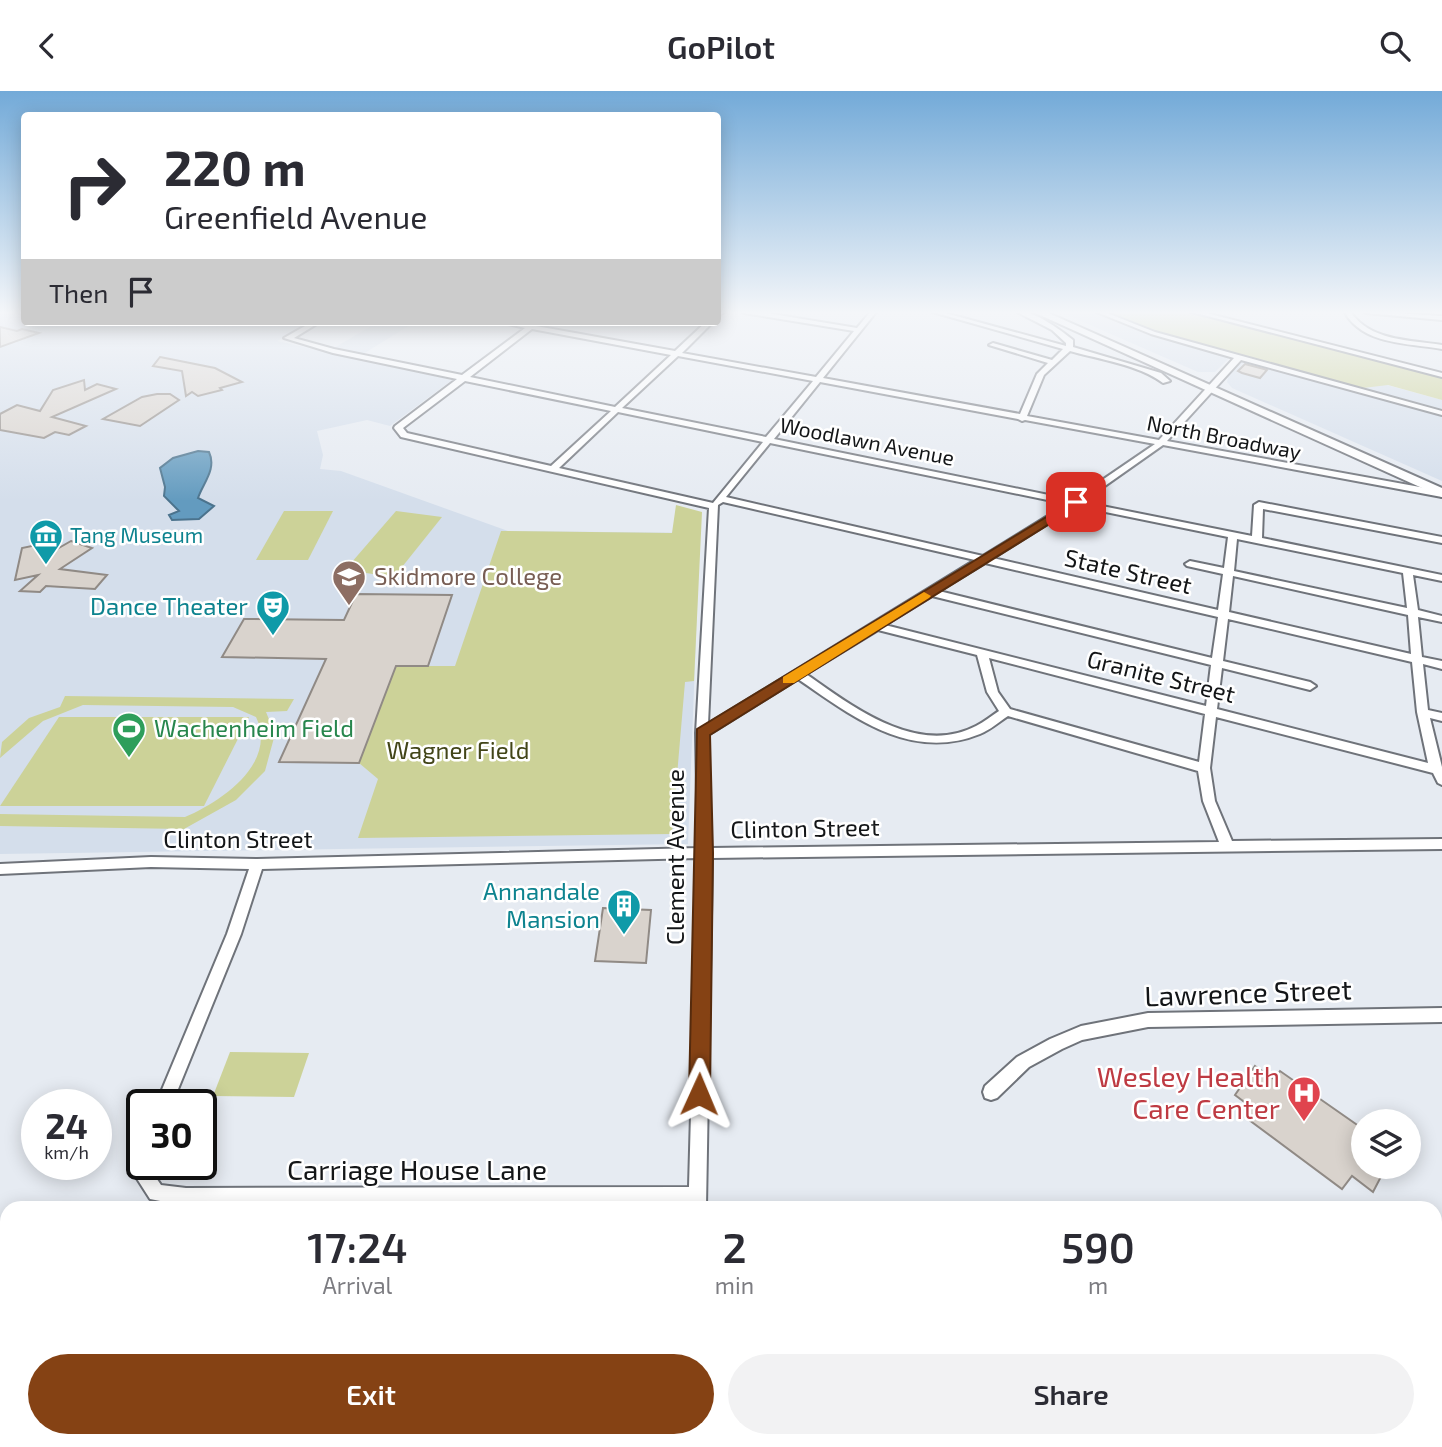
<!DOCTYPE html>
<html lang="en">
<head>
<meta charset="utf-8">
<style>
  :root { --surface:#fff; --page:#f2f2f3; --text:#2b2b33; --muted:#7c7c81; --accent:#854214 }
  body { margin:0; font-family:"Exo 2",sans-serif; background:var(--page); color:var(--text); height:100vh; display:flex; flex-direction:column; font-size:26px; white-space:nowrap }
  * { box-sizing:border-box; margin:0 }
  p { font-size:23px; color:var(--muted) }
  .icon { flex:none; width:38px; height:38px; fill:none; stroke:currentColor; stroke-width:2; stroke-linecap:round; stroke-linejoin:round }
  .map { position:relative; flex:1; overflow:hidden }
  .side { position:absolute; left:0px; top:1110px; width:1442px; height:247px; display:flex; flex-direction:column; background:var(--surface); border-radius:21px 21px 0 0; box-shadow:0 4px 18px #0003 }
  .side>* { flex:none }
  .hud { position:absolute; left:21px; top:21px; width:700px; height:214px; border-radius:7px; box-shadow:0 4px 18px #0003; background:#fff; color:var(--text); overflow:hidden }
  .fabs { position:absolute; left:1351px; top:1018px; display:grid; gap:14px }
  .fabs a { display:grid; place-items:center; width:70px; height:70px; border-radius:50%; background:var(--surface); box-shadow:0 4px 18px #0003; font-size:35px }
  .speed { position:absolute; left:21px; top:998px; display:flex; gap:14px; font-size:35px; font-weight:700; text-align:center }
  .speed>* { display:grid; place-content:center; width:91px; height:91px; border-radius:50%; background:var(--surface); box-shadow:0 4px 18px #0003; line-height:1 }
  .speed small { font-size:18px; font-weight:400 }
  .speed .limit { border:4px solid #111; border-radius:10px; background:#fff; color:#111 }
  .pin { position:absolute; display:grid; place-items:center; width:60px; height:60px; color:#fff; margin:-30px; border-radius:14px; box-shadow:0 4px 10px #0006 }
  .me { position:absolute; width:77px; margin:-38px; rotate:1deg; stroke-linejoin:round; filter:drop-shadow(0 0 5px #0008) }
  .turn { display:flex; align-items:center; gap:24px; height:147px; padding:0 28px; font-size:32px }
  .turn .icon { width:91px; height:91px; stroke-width:2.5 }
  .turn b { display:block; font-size:49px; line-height:60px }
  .then { display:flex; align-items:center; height:66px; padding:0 28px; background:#0003; gap:14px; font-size:26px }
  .eta { display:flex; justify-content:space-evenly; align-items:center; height:119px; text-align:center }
  .eta b { font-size:42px; font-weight:600; line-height:49px }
  .button { display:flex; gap:14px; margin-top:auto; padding:14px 28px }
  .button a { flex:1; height:80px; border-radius:42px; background:var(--accent); color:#fff; font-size:28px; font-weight:600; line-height:80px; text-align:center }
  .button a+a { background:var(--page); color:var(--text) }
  header { display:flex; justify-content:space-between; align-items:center; height:91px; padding:0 28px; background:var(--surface); font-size:32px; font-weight:600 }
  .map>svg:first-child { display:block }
</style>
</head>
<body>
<header><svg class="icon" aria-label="back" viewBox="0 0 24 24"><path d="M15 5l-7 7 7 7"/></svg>GoPilot<svg class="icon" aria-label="search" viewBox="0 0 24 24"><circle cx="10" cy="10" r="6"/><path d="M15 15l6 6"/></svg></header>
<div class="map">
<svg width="1442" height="1356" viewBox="0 0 1442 1356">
  <rect width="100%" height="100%" fill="#e6ebf2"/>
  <!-- built -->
  <g fill="#d4deeb">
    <path d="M 0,220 L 24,220 L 24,231 L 310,231 L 277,250 L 452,289 L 390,335 L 367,329 L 317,340 L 323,364 L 320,378 L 341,380 L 508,440 L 700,442 L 688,753 L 0,763 Z"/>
    <path d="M 1058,220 L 1093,220 L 1146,242 L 1229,267 L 1215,281 L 1198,281 Z"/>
    <path d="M 378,231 L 415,231 L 363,263 L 334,257 Z"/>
    <path d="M 1242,269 L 1442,324 L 1442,390 L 1232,297 L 1227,291 L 1228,286 Z"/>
    <path d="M 1370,294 L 1387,294 L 1442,309 L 1442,318 L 1363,297 Z"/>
  </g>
  <!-- green -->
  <g fill="#ccd298">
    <path d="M 1102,220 L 1184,220 L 1442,286 L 1442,309 L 1388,294 L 1363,297 L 1168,245 Z"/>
    <path d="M 676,414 L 702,421 L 694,590 L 685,591 L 672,743 L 358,747 L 378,688 L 359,672 L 396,575 L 455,575 L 501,440 L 672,442 Z"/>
    <path d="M 284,420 L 333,420 L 308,469 L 256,469 Z"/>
    <path d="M 396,420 L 442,426 L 394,486 L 345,479 Z"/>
    <path d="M 65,605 L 294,608 L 287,620 L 266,621 L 275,643 L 265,680 L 236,709 L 184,738 L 0,735 L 0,723 L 185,726 C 221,711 278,672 256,626 L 233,616 L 83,614 L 43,630 L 0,667 L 2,651 L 29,627 L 60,616 Z"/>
    <path d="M 59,626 L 249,626 L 204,715 L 0,715 Z"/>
    <path d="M 230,961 L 309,962 L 294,1006 L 213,1005 Z"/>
  </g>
  <!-- water -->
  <path fill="#639bbf" stroke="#4b738d" stroke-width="2" d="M 198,360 L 209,361 C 217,378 203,392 198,407 L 214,415 L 199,428 L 172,429 L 169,424 L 179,420 L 164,405 L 165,396 L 160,377 L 173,367 Z"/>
  <!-- building -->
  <g fill="#d9d3cd" stroke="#908a85" stroke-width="2">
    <path d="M 0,236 L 17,240 L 22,238 L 39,242 L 0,256 Z"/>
    <path d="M 160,266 L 215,277 L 242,291 L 220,297 L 222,299 L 198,305 L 192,301 L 186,305 L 182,280 L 153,275 Z"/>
    <path d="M 1245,273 L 1264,278 L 1267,279 L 1260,287 L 1242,282 L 1238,280 Z"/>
    <path d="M 84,289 L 85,299 L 97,293 L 116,298 L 52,326 L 86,335 L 69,344 L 55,341 L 44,347 L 0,339 L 0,323 L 17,314 L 40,320 L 53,299 Z"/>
    <path d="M 157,303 L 170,303 L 179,309 L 140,335 L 103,328 L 142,306 Z"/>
    <path d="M 71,450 L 92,457 L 60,478 L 107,484 L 95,498 L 46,495 L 40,501 L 20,500 L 38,484 L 15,489 L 22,457 L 51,451 L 50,462 Z"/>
    <path d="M 356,503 L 452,504 L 428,575 L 396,575 L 359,672 L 279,671 L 326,568 L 222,566 L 244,528 L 344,529 Z"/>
    <path d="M 603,817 L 651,819 L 646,872 L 595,870 Z"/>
    <path d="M 1255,975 L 1274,988 L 1280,980 L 1363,1038 L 1363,1076 L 1386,1076 L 1373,1101 L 1352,1085 L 1342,1098 L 1245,1026 L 1251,1016 L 1235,1004 Z"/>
  </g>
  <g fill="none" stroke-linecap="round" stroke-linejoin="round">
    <!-- minor casing -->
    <g stroke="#6f737a" stroke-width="4">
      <g id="minor">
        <path d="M 719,220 L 725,220 L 718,226 Z"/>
        <path d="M 741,220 L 754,220 L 857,237 L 871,220 L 877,220 L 823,287 L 1020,323 L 1037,283 L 1048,272 L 989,254 L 993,252 L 1052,269 L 1063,258 L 929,220 L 938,220 L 1066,255 L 1066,252 L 1052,239 L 1015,220 C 1034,219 1058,237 1073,249 L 1073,256 L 1161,282 L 1170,290 L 1163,292 C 1140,274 1098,268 1070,260 L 1044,284 L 1027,325 L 1159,349 L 1234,267 L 1151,243 L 1094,220 L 1102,220 L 1155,241 L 1442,320 L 1442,324 L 1241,269 L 1167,350 L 1442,400 L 1442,406 L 1163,354 L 1082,411 L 1252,445 L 1254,414 L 1259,411 L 1442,446 L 1442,452 L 1263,418 L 1262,447 L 1442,484 L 1442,490 L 1413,484 L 1418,519 L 1442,525 L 1442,531 L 1418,526 L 1422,566 L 1442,570 L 1442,578 L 1423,573 L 1428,619 L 1442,622 L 1442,630 L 1430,627 L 1442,676 L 1442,694 L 1438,692 L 1433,682 L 1216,626 L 1210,677 L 1215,710 L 1232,750 L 1442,748 L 1442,758 L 712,767 L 706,1116 L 688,1116 L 688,1114 L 186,1115 L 150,1108 L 134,1083 L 138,1067 L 142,1065 L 142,1073 L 152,1073 L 152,1081 L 161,1094 L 186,1097 L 689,1096 L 698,767 L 262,778 L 241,843 L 172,1013 L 156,1013 L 227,843 L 249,778 L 151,776 L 0,783 L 0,773 L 151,766 L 257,768 L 698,757 L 696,642 L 709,417 L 401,346 L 394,337 L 395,335 L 457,288 L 333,262 L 284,247 L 312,231 L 320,231 L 294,247 L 334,258 L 462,284 L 525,237 L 500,231 L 529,234 L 533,232 L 536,235 L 675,260 L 706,231 L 713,231 L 682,262 L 816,286 L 854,240 L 744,222 ZM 532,238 L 671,264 L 615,316 L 470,286 ZM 678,265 L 813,290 L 766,346 L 622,317 ZM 465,290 L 611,320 L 551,375 L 407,342 L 403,337 ZM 820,291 L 1018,328 L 1022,330 L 1025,329 L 1155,353 L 1073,409 L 774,348 ZM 618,321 L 763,351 L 713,412 L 559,377 ZM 770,352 L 1067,413 L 983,465 L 726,406 ZM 723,411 L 975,469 L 708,633 L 718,414 ZM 1076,415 L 1228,446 L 1224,477 L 1190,470 L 1185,473 L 1187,475 L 1223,483 L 1218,519 L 993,467 ZM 1237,448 L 1403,482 L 1407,517 L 1234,480 ZM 985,472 L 1218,526 L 1212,567 L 939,500 ZM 1233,485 L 1408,524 L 1411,563 L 1229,521 ZM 932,505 L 1211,574 L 1206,615 L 885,534 ZM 1228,528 L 1412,571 L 1417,621 L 1428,672 L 1217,618 L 1222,577 L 1310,599 L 1316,595 L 1310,591 L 1223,570 ZM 878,539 L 977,564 L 987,601 L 999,620 C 991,625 984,631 976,635 C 917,666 852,615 806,583 ZM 989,567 L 1205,623 L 1199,671 L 1010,618 L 998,601 ZM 798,588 C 853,626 911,671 980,643 C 990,639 999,631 1008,625 L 1198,680 L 1203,710 L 1219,751 L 711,757 L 708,644 Z"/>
        <path d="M 1188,220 L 1198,220 L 1442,282 L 1442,286 Z"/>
        <path d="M 1344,220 L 1350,220 C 1369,250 1410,249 1442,254 L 1442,258 C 1408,252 1362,254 1344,220 Z"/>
        <path d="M 1363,220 L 1442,225 L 1442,229 L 1366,222 Z"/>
        <path d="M 1442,917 L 1442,931 L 1148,936 L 1082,949 L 1062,958 L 1029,976 L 997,1007 L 991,1009 L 985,1007 L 983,1001 L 985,995 L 1017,966 L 1050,948 L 1081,935 L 1148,922 Z"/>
        <rect x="682" y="1349" width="20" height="7"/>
      </g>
    </g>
    <!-- highway casing -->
    <g stroke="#6f737a" stroke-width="4">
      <path id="highway" d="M 1031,220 L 1044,220 L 1442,397 L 1442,406 Z"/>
    </g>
    <!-- minor -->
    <use href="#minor" fill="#fff" fill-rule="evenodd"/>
    <!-- highway -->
    <use href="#highway" fill="#fff" fill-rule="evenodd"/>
  </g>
  <!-- sky -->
  <linearGradient id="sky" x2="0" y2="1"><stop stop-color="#73aad8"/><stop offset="0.54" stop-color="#f4f6f9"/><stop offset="1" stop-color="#f4f6f9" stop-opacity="0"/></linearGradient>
  <rect width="1442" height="410" fill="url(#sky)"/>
  <!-- route -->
  <path fill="#854214" stroke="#562b0d" stroke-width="2" d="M 1076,408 L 1081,411 L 1080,414 L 710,644 L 713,762 L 710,1003 L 707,1010 L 699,1013 L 692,1010 L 689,1003 L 697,638 Z"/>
  <!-- slow -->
  <path fill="#f59e0b" d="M 924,501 L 931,505 L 929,507 L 794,592 L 783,592 L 783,586 Z"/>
  <!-- icons -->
  <defs>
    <g id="museum-pin" transform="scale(1.75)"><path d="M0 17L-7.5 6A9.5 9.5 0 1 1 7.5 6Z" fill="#0f9aa8" stroke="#fff"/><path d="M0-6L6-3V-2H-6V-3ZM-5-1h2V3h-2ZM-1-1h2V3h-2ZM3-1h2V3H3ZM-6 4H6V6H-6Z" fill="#fff"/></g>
    <g id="university-pin" transform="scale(1.75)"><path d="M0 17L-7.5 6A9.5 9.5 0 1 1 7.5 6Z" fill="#8d6e63" stroke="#fff"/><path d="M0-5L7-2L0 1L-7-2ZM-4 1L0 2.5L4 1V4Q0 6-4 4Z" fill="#fff"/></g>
    <g id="theatre-pin" transform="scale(1.75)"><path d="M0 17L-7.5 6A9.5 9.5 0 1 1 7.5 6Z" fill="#0f9aa8" stroke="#fff"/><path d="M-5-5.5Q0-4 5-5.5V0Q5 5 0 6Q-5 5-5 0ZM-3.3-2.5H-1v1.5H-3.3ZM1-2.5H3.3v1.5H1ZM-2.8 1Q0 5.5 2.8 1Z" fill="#fff"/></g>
    <g id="stadium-pin" transform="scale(1.75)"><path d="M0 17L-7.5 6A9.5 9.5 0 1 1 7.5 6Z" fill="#2e9e5b" stroke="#fff"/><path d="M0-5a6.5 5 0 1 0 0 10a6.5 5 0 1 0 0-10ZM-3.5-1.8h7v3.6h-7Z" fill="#fff"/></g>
    <g id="building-pin" transform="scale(1.75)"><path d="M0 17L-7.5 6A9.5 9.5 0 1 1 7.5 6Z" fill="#0f9aa8" stroke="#fff"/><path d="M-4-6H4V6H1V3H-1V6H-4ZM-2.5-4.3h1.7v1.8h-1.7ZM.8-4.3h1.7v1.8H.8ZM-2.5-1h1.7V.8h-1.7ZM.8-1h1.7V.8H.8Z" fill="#fff"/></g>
    <g id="hospital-pin" transform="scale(1.75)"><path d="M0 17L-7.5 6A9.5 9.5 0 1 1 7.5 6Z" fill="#e0444e" stroke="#fff"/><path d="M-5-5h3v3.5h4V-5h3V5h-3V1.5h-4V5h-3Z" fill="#fff"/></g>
  </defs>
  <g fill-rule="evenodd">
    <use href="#museum-pin" x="46" y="445"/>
    <use href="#university-pin" x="349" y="486"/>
    <use href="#theatre-pin" x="273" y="516"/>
    <use href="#stadium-pin" x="129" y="638"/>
    <use href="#building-pin" x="624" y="815"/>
    <use href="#hospital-pin" x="1304" y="1002"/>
  </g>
  <g text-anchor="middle" stroke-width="5" stroke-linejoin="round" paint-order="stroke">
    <!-- far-street labels -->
    <g font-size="21" fill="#131517" stroke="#fff">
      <text transform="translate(1224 347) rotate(11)" y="7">North Broadway</text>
      <text transform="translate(867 351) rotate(11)" y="7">Woodlawn Avenue</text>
    </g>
    <!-- far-culture labels -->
    <g font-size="21" fill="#0d838f" stroke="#fff" text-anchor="start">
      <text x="70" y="452">Tang Museum</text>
    </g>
    <!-- street labels -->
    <g font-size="24" fill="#131517" stroke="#fff">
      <text transform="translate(1128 481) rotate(13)" y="8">State Street</text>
      <text transform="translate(1161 586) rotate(14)" y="8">Granite Street</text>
      <text transform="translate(805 738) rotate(-1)" y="8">Clinton Street</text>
      <text x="238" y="757">Clinton Street</text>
      <text transform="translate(676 766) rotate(-90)" y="8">Clement Avenue</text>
    </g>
    <!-- education labels -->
    <g font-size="24" fill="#785e54" stroke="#fff" text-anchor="start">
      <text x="374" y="494">Skidmore College</text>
    </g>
    <!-- culture labels -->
    <g font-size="24" fill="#0d838f" stroke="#fff" text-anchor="end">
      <text x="248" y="524">Dance Theater</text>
      <text x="600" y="809">Annandale<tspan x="600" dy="28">Mansion</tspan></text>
    </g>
    <!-- leisure labels -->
    <g font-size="24" fill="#27864d" stroke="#fff" text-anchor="start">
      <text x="154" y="646">Wachenheim Field</text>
    </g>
    <!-- park labels -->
    <g font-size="24" fill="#424518" stroke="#fff">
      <text x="458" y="668">Wagner Field</text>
    </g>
    <!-- near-street labels -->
    <g font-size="28" fill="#131517" stroke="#fff">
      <text transform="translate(1248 902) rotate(-2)" y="10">Lawrence Street</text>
      <text x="417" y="1089">Carriage House Lane</text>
    </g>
    <!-- near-health labels -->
    <g font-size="28" fill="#be3a42" stroke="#fff" text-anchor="end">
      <text x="1280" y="996">Wesley Health<tspan x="1280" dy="32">Care Center</tspan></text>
    </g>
  </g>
</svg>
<div class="fabs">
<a><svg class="icon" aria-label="layers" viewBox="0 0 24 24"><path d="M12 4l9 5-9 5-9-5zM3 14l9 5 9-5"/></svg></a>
</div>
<div class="speed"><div>24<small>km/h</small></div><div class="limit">30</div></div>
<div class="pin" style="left:1076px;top:411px;background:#d93025"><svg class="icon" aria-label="arrive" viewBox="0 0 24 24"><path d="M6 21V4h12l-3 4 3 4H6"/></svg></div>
<svg class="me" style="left:699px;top:1003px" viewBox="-20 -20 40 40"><path d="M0-17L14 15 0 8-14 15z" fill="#854214" stroke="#fff" stroke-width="4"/></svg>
<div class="hud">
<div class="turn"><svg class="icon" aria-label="right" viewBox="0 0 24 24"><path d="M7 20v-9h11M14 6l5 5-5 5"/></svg><div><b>220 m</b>Greenfield Avenue</div></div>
<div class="then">Then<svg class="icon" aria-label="arrive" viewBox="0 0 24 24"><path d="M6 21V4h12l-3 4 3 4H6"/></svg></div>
</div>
<section class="side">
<div class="eta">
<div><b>17:24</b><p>Arrival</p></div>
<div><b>2</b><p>min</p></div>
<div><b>590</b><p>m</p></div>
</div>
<div class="button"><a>Exit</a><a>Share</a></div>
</section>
</div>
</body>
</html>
